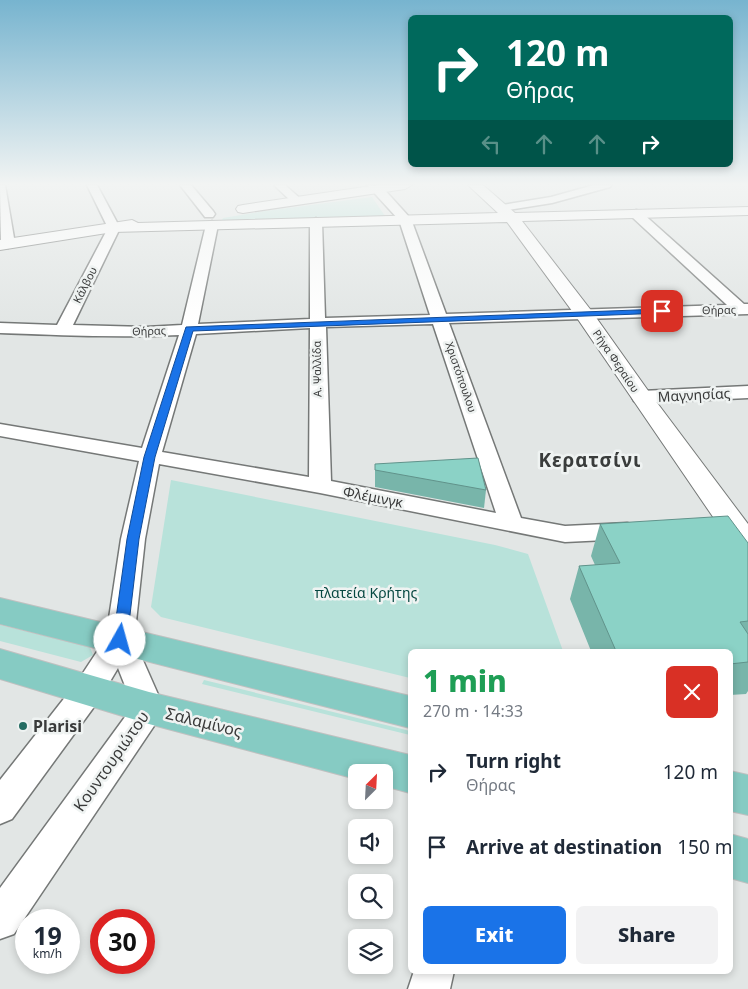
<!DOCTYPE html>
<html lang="en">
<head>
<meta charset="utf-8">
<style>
  :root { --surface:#fff; --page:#f2f2f3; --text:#1f2937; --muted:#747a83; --accent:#1a73e8 }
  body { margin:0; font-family:"Noto Sans",sans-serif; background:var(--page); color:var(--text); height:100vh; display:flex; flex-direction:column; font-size:19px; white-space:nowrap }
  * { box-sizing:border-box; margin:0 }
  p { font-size:16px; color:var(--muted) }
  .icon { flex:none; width:28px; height:28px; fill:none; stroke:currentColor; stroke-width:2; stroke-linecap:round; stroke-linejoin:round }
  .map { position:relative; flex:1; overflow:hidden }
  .panel { position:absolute; left:408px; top:649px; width:325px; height:325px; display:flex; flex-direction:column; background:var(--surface); border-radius:8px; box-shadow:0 2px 8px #0003 }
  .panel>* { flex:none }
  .guide { position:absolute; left:408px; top:15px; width:325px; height:152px; border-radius:8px; box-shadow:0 2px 8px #0003; background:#00695c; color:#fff; overflow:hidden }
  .needle { width:32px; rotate:24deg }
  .controls { position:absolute; left:348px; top:764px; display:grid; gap:10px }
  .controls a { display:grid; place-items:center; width:45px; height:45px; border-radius:8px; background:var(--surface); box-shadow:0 2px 8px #0003; font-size:25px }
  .speed { position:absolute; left:15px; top:909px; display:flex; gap:10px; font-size:25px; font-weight:700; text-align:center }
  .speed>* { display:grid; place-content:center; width:65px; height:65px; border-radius:50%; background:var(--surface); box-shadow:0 2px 8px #0003; line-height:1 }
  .speed small { font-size:12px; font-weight:400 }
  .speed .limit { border:8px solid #d22; background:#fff; color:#111 }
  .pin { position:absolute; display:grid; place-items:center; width:42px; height:42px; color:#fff; margin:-21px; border-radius:10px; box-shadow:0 2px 8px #0006 }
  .me { position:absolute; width:55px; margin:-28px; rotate:7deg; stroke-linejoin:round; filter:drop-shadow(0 0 4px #0008) }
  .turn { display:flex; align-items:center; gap:18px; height:105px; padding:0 15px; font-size:22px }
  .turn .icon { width:65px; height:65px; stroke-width:2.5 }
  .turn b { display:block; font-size:35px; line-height:42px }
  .lanes { display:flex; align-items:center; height:48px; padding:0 15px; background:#0003; justify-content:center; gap:25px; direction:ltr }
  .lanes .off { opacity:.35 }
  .round { display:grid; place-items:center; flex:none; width:52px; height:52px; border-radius:8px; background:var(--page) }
  .summary { display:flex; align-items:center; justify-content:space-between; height:85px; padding:0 15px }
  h1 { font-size:30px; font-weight:800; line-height:38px; color:#1e9e55 }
  .primary-button { display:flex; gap:10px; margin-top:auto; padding:10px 15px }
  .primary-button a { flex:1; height:58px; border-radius:8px; background:var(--accent); color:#fff; font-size:20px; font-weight:800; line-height:58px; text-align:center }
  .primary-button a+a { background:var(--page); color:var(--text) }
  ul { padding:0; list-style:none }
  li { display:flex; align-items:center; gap:15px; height:75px; padding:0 15px }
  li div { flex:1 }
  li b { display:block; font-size:19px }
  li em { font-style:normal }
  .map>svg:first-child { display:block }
</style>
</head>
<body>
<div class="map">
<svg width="748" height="989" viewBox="0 0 748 989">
  <rect width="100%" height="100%" fill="#e2e6e5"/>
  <!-- green -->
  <g fill="#b8e2da">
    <path d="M 372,197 L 385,216 L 221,222 L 223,218 L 265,211 Z"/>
    <path d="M 171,480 L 495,545 L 528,554 L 563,651 L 410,651 L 410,678 L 161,617 L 151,607 Z"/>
    <path d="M 0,625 L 90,647 L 93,655 L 81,662 L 0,641 Z"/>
    <path d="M 204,680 L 410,731 L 410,735 L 202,684 Z"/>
  </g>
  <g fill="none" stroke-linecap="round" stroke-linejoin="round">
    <!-- minor casing -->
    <g stroke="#757877" stroke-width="3">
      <g id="minor">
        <path d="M 0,185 L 5,185 L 15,244 L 8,248 L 1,244 Z"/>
        <path d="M 87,185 L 97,185 L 120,228 L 73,325 L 146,327 L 182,325 L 206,225 L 212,221 L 218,225 L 198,324 L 310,319 L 310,222 L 316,218 L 322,222 L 325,318 L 430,315 L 399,220 L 367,185 L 382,187 L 411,219 L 446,314 L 727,305 L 632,217 L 630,214 L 636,210 L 640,211 L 744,304 L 748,304 L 748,314 L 449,323 L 521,518 L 565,526 L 627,523 L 635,525 L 639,531 L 635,537 L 627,539 L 565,542 L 320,493 L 159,464 L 145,539 L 134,640 L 164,708 L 160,717 L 14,934 L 0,939 L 0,888 L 133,706 L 118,668 L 99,700 L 12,819 L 0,824 L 0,780 L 77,682 L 106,638 L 121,539 L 139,461 L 0,436 L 0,424 L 142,448 L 179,335 C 119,338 60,335 0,333 L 0,323 L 57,325 L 108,228 ZM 433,324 L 496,513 L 331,481 L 326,327 ZM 310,328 L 309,477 L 162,452 L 196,334 Z"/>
        <path d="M 180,185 L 191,185 L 213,211 L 215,214 L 213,217 L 205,217 Z"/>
        <path d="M 274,185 L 285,185 L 303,201 L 301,203 L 293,203 Z"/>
        <path d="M 594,185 L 611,185 L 610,187 L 552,203 L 502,211 L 496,208 L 502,205 L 551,197 Z"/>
        <path d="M 748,386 L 748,398 L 641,403 L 634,401 L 632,397 L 634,393 L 641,391 Z"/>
        <path d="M 414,971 L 454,971 L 450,989 L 408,989 Z"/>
      </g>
    </g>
    <!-- tertiary casing -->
    <g stroke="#757877" stroke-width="2">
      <g id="tertiary">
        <path d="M 378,185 L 412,185 L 405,189 L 243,213 L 238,212 L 236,209 L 238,206 L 243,205 Z"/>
        <path d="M 468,185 L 483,185 L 515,213 L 748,207 L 748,215 L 522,221 L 590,309 L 649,392 L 748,524 L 748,555 L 737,552 L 575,315 L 507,222 L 113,232 L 0,250 L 0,240 L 132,220 L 138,223 L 498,213 Z"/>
      </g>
    </g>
    <!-- primary casing -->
    <g stroke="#c0c0c0" stroke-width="2">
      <g id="primary">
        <path d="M 0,598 L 410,696 L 410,728 L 0,624 Z"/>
        <path d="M 0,649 L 149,692 L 410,755 L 410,793 L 384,786 L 384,772 L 356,772 L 356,779 L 149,724 L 0,679 Z"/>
        <path d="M 730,771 L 748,775 L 748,815 L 730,811 Z"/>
        <path d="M 730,834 L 748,839 L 748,883 L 730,878 Z"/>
      </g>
    </g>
    <!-- minor -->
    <use href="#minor" fill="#fff" fill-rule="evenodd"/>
    <!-- tertiary -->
    <use href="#tertiary" fill="#fff" fill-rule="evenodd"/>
    <!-- primary -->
    <use href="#primary" fill="#86cbc3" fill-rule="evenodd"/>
  </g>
  <!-- wall -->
  <g fill="#78b5aa">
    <path d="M 375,464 L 486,490 L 484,508 L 375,487 Z"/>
    <path d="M 600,524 L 748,543 L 748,691 L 746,694 L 730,695 L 730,651 L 591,651 L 570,599 L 579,566 L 595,565 L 591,556 Z"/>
  </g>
  <!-- building -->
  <g fill="#8bd2c6" stroke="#61938b">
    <path d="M 478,458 L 486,490 L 375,470 L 375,464 Z"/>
    <path d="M 728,516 L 748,543 L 748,621 L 740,622 L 748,634 L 748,662 L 730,664 L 730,651 L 616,651 L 579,566 L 620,563 L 600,524 Z"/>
  </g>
  <!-- sky -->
  <linearGradient id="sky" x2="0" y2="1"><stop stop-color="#77b4cf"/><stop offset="0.57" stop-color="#f2f4f3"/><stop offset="1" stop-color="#f2f4f3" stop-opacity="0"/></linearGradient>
  <rect width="748" height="323" fill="url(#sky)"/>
  <!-- route -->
  <path fill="#1a73e8" stroke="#114b97" d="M 662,309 L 666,311 L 664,313 L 193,331 L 155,457 L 139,539 L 127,640 L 125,644 L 120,646 L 115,644 L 113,640 L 127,539 L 144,457 L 186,327 Z"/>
  <!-- markers -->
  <circle fill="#246c62" stroke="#eff3f2" stroke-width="2" cx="23" cy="726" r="5"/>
  <g text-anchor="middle" stroke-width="5" stroke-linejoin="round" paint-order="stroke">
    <!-- far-street labels -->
    <g font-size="11" fill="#393a3a" stroke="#eff3f2">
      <text transform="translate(85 285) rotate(-63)" y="4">Κάλβου</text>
      <text transform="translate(719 310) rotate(-1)" y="4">Θήρας</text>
      <text transform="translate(149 331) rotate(-2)" y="4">Θήρας</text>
      <text transform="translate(616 361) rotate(56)" y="4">Ρήγα Φεραίου</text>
      <text transform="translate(317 369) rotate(-91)" y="4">Α. Ψαλλίδα</text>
      <text transform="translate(461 377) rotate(71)" y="4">Χριστόπουλου</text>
    </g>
    <!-- street labels -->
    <g font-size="14" fill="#393a3a" stroke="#eff3f2">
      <text transform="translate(694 395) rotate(-3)" y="5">Μαγνησίας</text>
      <text transform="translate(373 497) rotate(11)" y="5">Φλέμινγκ</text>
    </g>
    <!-- park labels -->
    <g font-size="14" fill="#064841" stroke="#eff3f2">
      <text x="366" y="598">πλατεία Κρήτης</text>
    </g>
    <!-- near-street labels -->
    <g font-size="16" fill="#393a3a" stroke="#eff3f2">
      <text transform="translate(204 722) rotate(14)" y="6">Σαλαμίνος</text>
      <text transform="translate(111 761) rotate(-55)" y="6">Κουντουριώτου</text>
    </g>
    <!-- near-poi labels -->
    <g font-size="16" font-weight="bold" fill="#393a3a" stroke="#eff3f2" text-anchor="start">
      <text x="33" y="732">Plarisi</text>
    </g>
    <!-- district labels -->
    <g font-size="19" font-weight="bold" letter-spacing="1" fill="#3a3d3c" stroke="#eff3f2">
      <text x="590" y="467">Κερατσίνι</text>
    </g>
  </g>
</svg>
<div class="controls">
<a><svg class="needle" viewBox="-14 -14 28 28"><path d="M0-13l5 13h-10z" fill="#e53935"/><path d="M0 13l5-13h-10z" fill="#747a83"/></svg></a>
<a><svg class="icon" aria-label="sound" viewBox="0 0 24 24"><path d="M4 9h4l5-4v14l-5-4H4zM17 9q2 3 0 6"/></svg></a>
<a><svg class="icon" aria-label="search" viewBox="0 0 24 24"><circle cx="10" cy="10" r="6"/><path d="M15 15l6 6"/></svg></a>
<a><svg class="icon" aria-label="layers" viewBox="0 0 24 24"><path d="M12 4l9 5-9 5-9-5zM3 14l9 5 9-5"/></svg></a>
</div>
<div class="speed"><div>19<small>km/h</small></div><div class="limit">30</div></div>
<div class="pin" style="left:662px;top:311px;background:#d93025"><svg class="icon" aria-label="arrive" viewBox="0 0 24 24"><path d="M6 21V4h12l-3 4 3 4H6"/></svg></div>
<svg class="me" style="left:120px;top:640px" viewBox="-20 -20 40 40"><circle r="19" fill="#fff"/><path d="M0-13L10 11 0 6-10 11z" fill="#1a73e8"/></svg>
<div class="guide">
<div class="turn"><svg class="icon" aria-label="right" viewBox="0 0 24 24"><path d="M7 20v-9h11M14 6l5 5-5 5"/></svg><div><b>120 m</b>Θήρας</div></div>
<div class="lanes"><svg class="icon off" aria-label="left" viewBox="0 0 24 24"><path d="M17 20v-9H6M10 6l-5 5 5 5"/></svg><svg class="icon off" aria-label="ahead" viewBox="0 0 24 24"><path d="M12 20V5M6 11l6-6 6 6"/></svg><svg class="icon off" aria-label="ahead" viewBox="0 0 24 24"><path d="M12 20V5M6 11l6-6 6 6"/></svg><svg class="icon" aria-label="right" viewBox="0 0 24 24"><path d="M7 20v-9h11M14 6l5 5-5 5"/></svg></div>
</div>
<section class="panel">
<div class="summary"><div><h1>1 min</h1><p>270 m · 14:33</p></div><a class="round" style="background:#d93025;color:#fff"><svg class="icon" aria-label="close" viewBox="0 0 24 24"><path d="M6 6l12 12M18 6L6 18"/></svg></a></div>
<ul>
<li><svg class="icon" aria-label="right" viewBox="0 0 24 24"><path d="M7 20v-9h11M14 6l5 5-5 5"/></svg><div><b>Turn right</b><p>Θήρας</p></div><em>120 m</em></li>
<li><svg class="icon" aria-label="arrive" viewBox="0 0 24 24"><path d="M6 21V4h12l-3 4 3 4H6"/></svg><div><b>Arrive at destination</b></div><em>150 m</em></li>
</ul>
<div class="primary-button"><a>Exit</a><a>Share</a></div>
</section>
</div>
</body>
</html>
